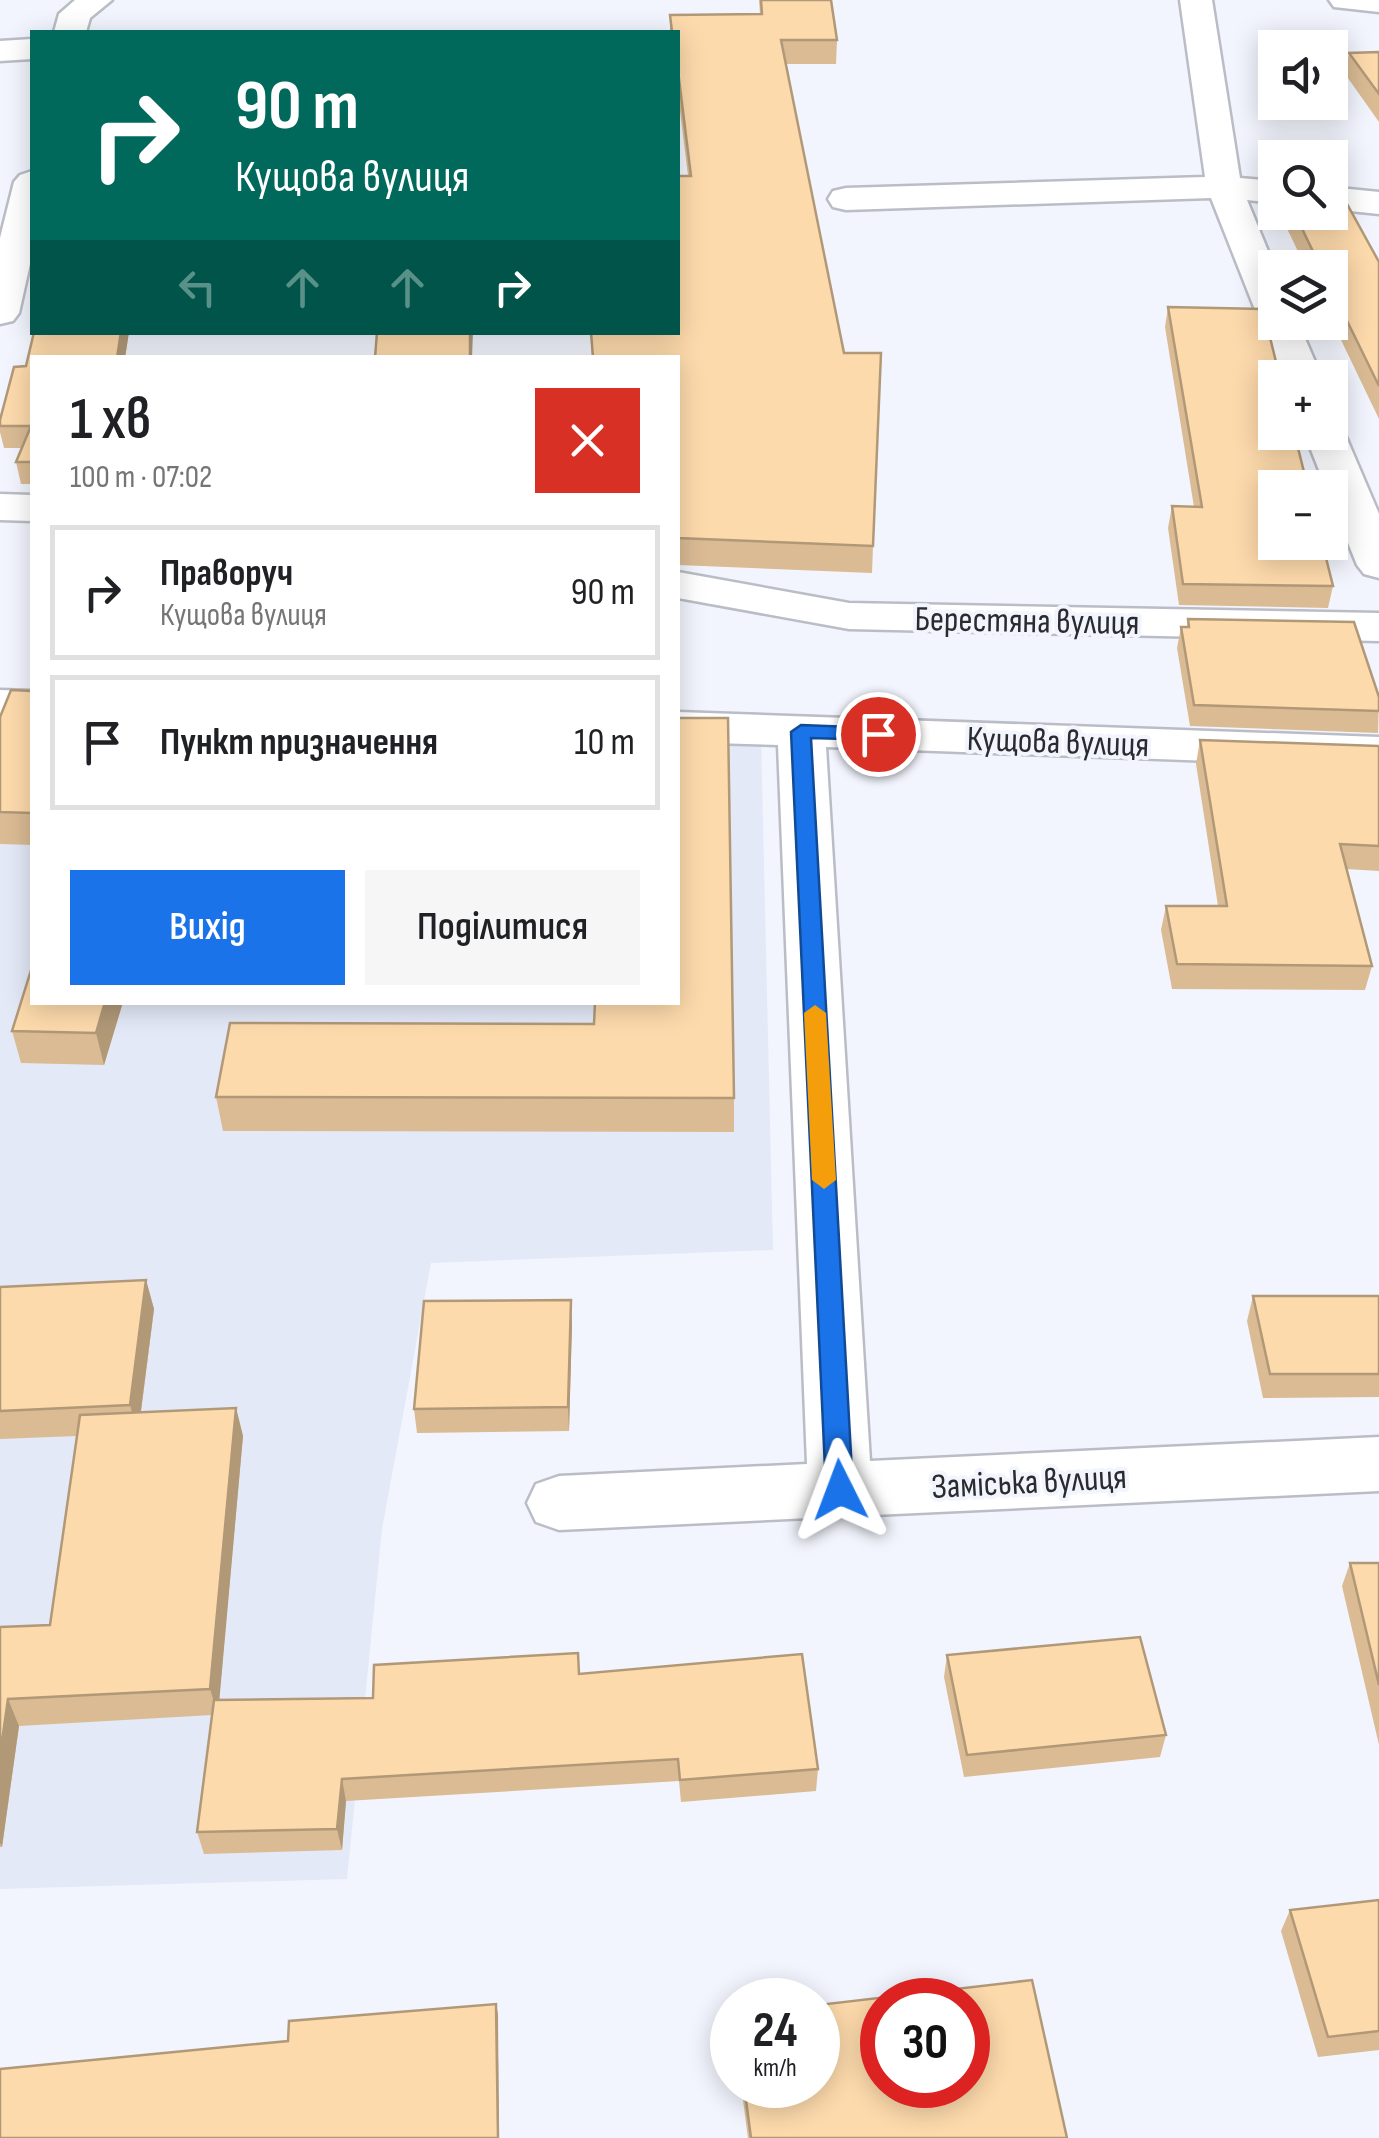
<!DOCTYPE html>
<html lang="uk">
<head>
<meta charset="utf-8">
<style>
  :root { --surface:#fff; --page:#f6f6f6; --text:#202124; --muted:#757577; --line:#e0e0e0; --accent:#1a73e8 }
  body { margin:0; font-family:"Sofia Sans Condensed",sans-serif; background:var(--page); color:var(--text); height:100vh; display:flex; flex-direction:column; font-size:38px; white-space:nowrap }
  * { box-sizing:border-box; margin:0 }
  p { font-size:32px; color:var(--muted) }
  .icon { flex:none; width:55px; height:55px; fill:none; stroke:currentColor; stroke-width:2; stroke-linecap:round; stroke-linejoin:round }
  .map { position:relative; flex:1; overflow:hidden }
  .side { position:absolute; left:30px; top:355px; width:650px; height:650px; display:flex; flex-direction:column; background:var(--surface); border-radius:0px; box-shadow:0 5px 25px #0003 }
  .side>* { flex:none }
  .hud { position:absolute; left:30px; top:30px; width:650px; height:305px; border-radius:0px; box-shadow:0 5px 25px #0003; background:#00695c; color:#fff; overflow:hidden }
  .fabs { position:absolute; left:1258px; top:30px; display:grid; gap:20px }
  .fabs a { display:grid; place-items:center; width:90px; height:90px; border-radius:0px; background:var(--surface); box-shadow:0 5px 25px #0003; font-size:50px }
  .speed { position:absolute; left:710px; top:1978px; display:flex; gap:20px; font-size:50px; font-weight:700; text-align:center }
  .speed>* { display:grid; place-content:center; width:130px; height:130px; border-radius:50%; background:var(--surface); box-shadow:0 5px 25px #0003; line-height:1 }
  .speed small { font-size:25px; font-weight:400 }
  .speed .limit { border:15px solid #d22; background:#fff; color:#111 }
  .pin { position:absolute; display:grid; place-items:center; width:85px; height:85px; color:#fff; margin:-42px; border:5px solid #fff; border-radius:50%; box-shadow:0 2px 10px #0007 }
  .me { position:absolute; width:110px; margin:-55px; rotate:357deg; stroke-linejoin:round; filter:drop-shadow(0 0 8px #0008) }
  .turn { display:flex; align-items:center; gap:35px; height:210px; padding:0 40px; font-size:45px }
  .turn .icon { width:130px; height:130px; stroke-width:2.5 }
  .turn b { display:block; font-size:70px; line-height:85px }
  .lanes { display:flex; align-items:center; height:95px; padding:0 40px; background:#0003; justify-content:center; gap:50px; direction:ltr }
  .lanes .off { opacity:.35 }
  .round { display:grid; place-items:center; flex:none; width:105px; height:105px; border-radius:0px; background:var(--page) }
  .head { display:flex; align-items:center; justify-content:space-between; height:170px; padding:0 40px }
  h1 { font-size:60px; font-weight:600; line-height:75px }
  .button { display:flex; gap:20px; margin-top:auto; padding:20px 40px }
  .button a { flex:1; height:115px; border-radius:0px; background:var(--accent); color:#fff; font-size:40px; font-weight:600; line-height:115px; text-align:center }
  .button a+a { background:var(--page); color:var(--text) }
  ul { padding:0; list-style:none }
  li { display:flex; align-items:center; gap:30px; height:135px; margin:0 20px 15px; padding:0 20px; border:5px solid var(--line); border-radius:0px }
  li div { flex:1 }
  li b { display:block; font-size:38px }
  li em { font-style:normal }
  .map>svg:first-child { display:block }
</style>
</head>
<body>
<div class="map">
<svg width="1379" height="2138" viewBox="0 0 1379 2138">
  <rect width="100%" height="100%" fill="#f2f5fd"/>
  <!-- built -->
  <path fill="#e4e9f8" d="M 0,712 L 32,713 L 32,1002 L 678,1002 L 678,735 L 761,737 L 773,1250 L 431,1263 L 382,1529 L 347,1879 L 0,1889 Z"/>
  <g fill="none" stroke-linecap="round" stroke-linejoin="round">
    <!-- minor casing -->
    <g stroke="#babdc5" stroke-width="5">
      <g id="minor">
        <path d="M 75,0 L 112,0 L 90,18 L 86,32 L 54,32 L 59,14 Z"/>
        <path d="M 1180,0 L 1212,0 L 1240,178 L 1275,181 L 1275,203 L 1247,200 L 1275,268 L 1275,322 L 1298,322 L 1322,378 L 1282,378 L 1211,198 L 846,210 L 833,207 L 828,199 L 833,191 L 846,188 L 1205,177 Z"/>
        <path d="M 1329,0 L 1379,0 L 1379,12 L 1334,7 Z"/>
        <path d="M 32,39 L 32,59 L 0,61 L 0,41 Z"/>
        <path d="M 32,171 L 32,255 L 19,313 L 13,321 L 0,324 L 0,238 L 14,182 L 20,175 Z"/>
        <path d="M 1330,187 L 1379,192 L 1379,214 L 1330,209 Z"/>
        <path d="M 1330,421 L 1338,423 L 1344,432 L 1379,514 L 1379,578 L 1364,574 L 1357,565 L 1330,498 L 1330,488 L 1326,488 L 1304,432 L 1330,432 Z"/>
        <path d="M 0,494 L 32,495 L 32,521 L 0,520 Z"/>
        <path d="M 678,572 L 849,603 L 1379,613 L 1379,641 L 849,629 L 678,598 Z"/>
        <path d="M 0,690 L 32,691 L 32,719 L 0,718 Z"/>
        <path d="M 678,712 L 1379,737 L 1379,767 L 826,747 L 870,1461 L 1379,1437 L 1379,1491 L 559,1530 L 536,1522 L 527,1503 L 536,1484 L 559,1476 L 807,1464 L 778,745 L 678,742 Z"/>
      </g>
    </g>
    <!-- minor -->
    <use href="#minor" fill="#fff" fill-rule="evenodd"/>
  </g>
  <!-- wall -->
  <g fill="#dabb94">
    <path d="M 759,0 L 831,0 L 837,40 L 836,64 L 786,64 L 873,546 L 872,573 L 678,565 L 678,358 L 688,176 L 678,95 L 678,32 L 670,32 L 670,15 L 760,14 Z"/>
    <path d="M 1379,52 L 1379,122 L 1345,74 L 1349,53 Z"/>
    <path d="M 1331,191 L 1379,262 L 1379,419 L 1330,317 L 1330,268 L 1306,268 L 1280,214 L 1280,212 L 1330,212 Z"/>
    <path d="M 1168,307 L 1333,586 L 1328,608 L 1179,605 L 1168,528 L 1172,506 L 1194,507 L 1165,327 Z"/>
    <path d="M 34,332 L 129,332 L 125,358 L 32,358 L 32,484 L 21,484 L 16,462 L 22,448 L 4,448 L 0,432 L 0,420 L 26,366 Z"/>
    <path d="M 1188,619 L 1379,697 L 1378,733 L 1190,726 L 1177,648 L 1181,627 L 1187,627 Z"/>
    <path d="M 32,691 L 32,845 L 0,844 L 0,717 Z"/>
    <path d="M 1200,740 L 1379,746 L 1379,871 L 1346,869 L 1372,966 L 1365,990 L 1172,989 L 1161,930 L 1166,906 L 1218,906 L 1196,764 Z"/>
    <path d="M 32,1002 L 123,1002 L 104,1065 L 21,1063 L 12,1031 Z"/>
    <path d="M 216,1097 L 734,1098 L 734,1132 L 223,1131 Z"/>
    <path d="M 146,1280 L 154,1309 L 141,1412 L 236,1408 L 243,1436 L 219,1700 L 373,1698 L 579,1673 L 818,1769 L 816,1791 L 681,1802 L 679,1781 L 346,1801 L 342,1850 L 204,1854 L 197,1832 L 212,1715 L 19,1726 L 2,1847 L 0,1847 L 0,1627 L 50,1625 L 77,1436 L 0,1439 L 0,1287 Z"/>
    <path d="M 1253,1296 L 1379,1296 L 1379,1397 L 1263,1398 L 1247,1321 Z"/>
    <path d="M 572,1324 L 569,1431 L 417,1433 L 414,1409 Z"/>
    <path d="M 1350,1563 L 1379,1563 L 1379,1745 L 1342,1586 Z"/>
    <path d="M 947,1655 L 1166,1735 L 1160,1757 L 964,1777 L 944,1677 Z"/>
    <path d="M 1379,1900 L 1379,2050 L 1318,2057 L 1281,1931 L 1290,1910 Z"/>
    <path d="M 741,2085 L 818,2085 L 1067,2138 L 748,2138 Z"/>
  </g>
  <!-- shaded-wall -->
  <g fill="#b19978">
    <path d="M 121,332 L 129,332 L 125,358 L 117,358 Z"/>
    <path d="M 470,332 L 473,332 L 472,358 L 470,358 Z"/>
    <path d="M 105,1002 L 123,1002 L 104,1065 L 96,1033 Z"/>
    <path d="M 146,1280 L 154,1309 L 138,1433 L 130,1405 Z"/>
    <path d="M 571,1300 L 572,1324 L 569,1431 L 568,1407 Z"/>
    <path d="M 236,1408 L 243,1436 L 218,1715 L 210,1689 Z"/>
    <path d="M 8,1699 L 19,1726 L 2,1847 L 0,1843 L 0,1755 Z"/>
    <path d="M 342,1779 L 346,1801 L 342,1850 L 337,1829 Z"/>
    <path d="M 496,2004 L 498,2014 L 499,2138 L 498,2138 Z"/>
  </g>
  <!-- building -->
  <g fill="#fddaac" stroke="#b19978" stroke-width="2.5" fill-rule="evenodd">
    <path d="M 761,0 L 831,0 L 837,40 L 781,40 L 844,353 L 881,353 L 873,546 L 678,538 L 678,358 L 593,358 L 591,332 L 678,332 L 678,176 L 691,176 L 678,71 L 678,32 L 672,32 L 670,15 L 762,14 Z"/>
    <path d="M 1379,52 L 1379,94 L 1349,53 Z"/>
    <path d="M 1330,176 L 1331,191 L 1341,193 L 1379,262 L 1379,386 L 1330,286 L 1330,268 L 1321,268 L 1294,212 L 1330,212 Z"/>
    <path d="M 1168,307 L 1263,309 L 1280,378 L 1275,378 L 1275,432 L 1294,432 L 1308,488 L 1275,488 L 1275,542 L 1322,542 L 1333,586 L 1183,584 L 1172,506 L 1202,507 Z"/>
    <path d="M 34,332 L 121,332 L 117,358 L 32,358 L 32,462 L 16,462 L 31,426 L 0,426 L 0,420 L 14,367 L 26,366 Z"/>
    <path d="M 377,332 L 470,332 L 470,358 L 375,358 Z"/>
    <path d="M 1188,619 L 1354,622 L 1379,697 L 1379,711 L 1194,705 L 1181,627 L 1189,627 Z"/>
    <path d="M 11,690 L 32,691 L 32,813 L 0,812 L 0,717 Z"/>
    <path d="M 678,718 L 728,718 L 734,1098 L 216,1097 L 230,1023 L 594,1024 L 595,1002 L 678,1002 Z"/>
    <path d="M 1200,740 L 1379,746 L 1379,846 L 1340,844 L 1372,966 L 1177,964 L 1166,906 L 1227,906 Z"/>
    <path d="M 32,967 L 32,1002 L 105,1002 L 96,1033 L 12,1031 Z"/>
    <path d="M 146,1280 L 130,1405 L 0,1411 L 0,1287 Z"/>
    <path d="M 1253,1296 L 1379,1296 L 1379,1374 L 1270,1374 Z"/>
    <path d="M 571,1300 L 568,1407 L 414,1409 L 424,1301 Z"/>
    <path d="M 236,1408 L 210,1689 L 8,1699 L 0,1755 L 0,1627 L 50,1625 L 80,1415 Z"/>
    <path d="M 1350,1563 L 1379,1563 L 1379,1685 Z"/>
    <path d="M 1140,1637 L 1166,1735 L 967,1755 L 947,1655 Z"/>
    <path d="M 578,1653 L 579,1674 L 802,1654 L 818,1769 L 680,1780 L 678,1759 L 342,1779 L 337,1829 L 197,1832 L 214,1700 L 373,1698 L 374,1665 Z"/>
    <path d="M 1379,1900 L 1379,2031 L 1328,2037 L 1290,1910 Z"/>
    <path d="M 1032,1980 L 1067,2138 L 751,2138 L 744,2085 L 818,2085 L 818,2005 ZM 882,2000 L 968,2000 L 968,2085 L 882,2085 Z"/>
    <path d="M 496,2004 L 498,2138 L 0,2138 L 0,2069 L 288,2041 L 289,2021 Z"/>
  </g>
  <!-- route -->
  <path fill="#1a73e8" stroke="#114b97" stroke-width="2.5" d="M 801,725 L 878,728 L 888,734 L 878,740 L 811,738 L 853,1490 L 849,1498 L 840,1502 L 830,1498 L 826,1490 L 791,732 Z"/>
  <!-- slow -->
  <path fill="#f59e0b" d="M 815,1005 L 826,1013 L 836,1180 L 824,1189 L 812,1180 L 804,1013 Z"/>
  <g text-anchor="middle" stroke-width="8" stroke-linejoin="round" paint-order="stroke">
    <!-- street labels -->
    <g font-size="35" fill="#2a2b2e" stroke="#f2f5fd">
      <text transform="translate(1027 620) rotate(1)" y="12">Берестяна вулиця</text>
      <text transform="translate(1058 741) rotate(2)" y="12">Кущова вулиця</text>
      <text transform="translate(1029 1481) rotate(-3)" y="12">Заміська вулиця</text>
    </g>
  </g>
</svg>
<div class="fabs">
<a><svg class="icon" aria-label="sound" viewBox="0 0 24 24"><path d="M4 9h4l5-4v14l-5-4H4zM17 9q2 3 0 6"/></svg></a>
<a><svg class="icon" aria-label="search" viewBox="0 0 24 24"><circle cx="10" cy="10" r="6"/><path d="M15 15l6 6"/></svg></a>
<a><svg class="icon" aria-label="layers" viewBox="0 0 24 24"><path d="M12 4l9 5-9 5-9-5zM3 14l9 5 9-5"/></svg></a>
<a>+</a>
<a>−</a>
</div>
<div class="speed"><div>24<small>km/h</small></div><div class="limit">30</div></div>
<div class="pin" style="left:878px;top:734px;background:#d93025"><svg class="icon" aria-label="arrive" viewBox="0 0 24 24"><path d="M6 21V4h12l-3 4 3 4H6"/></svg></div>
<svg class="me" style="left:840px;top:1490px" viewBox="-20 -20 40 40"><path d="M0-17L14 15 0 8-14 15z" fill="#1a73e8" stroke="#fff" stroke-width="4"/></svg>
<div class="hud">
<div class="turn"><svg class="icon" aria-label="right" viewBox="0 0 24 24"><path d="M7 20v-9h11M14 6l5 5-5 5"/></svg><div><b>90 m</b>Кущова вулиця</div></div>
<div class="lanes"><svg class="icon off" aria-label="left" viewBox="0 0 24 24"><path d="M17 20v-9H6M10 6l-5 5 5 5"/></svg><svg class="icon off" aria-label="ahead" viewBox="0 0 24 24"><path d="M12 20V5M6 11l6-6 6 6"/></svg><svg class="icon off" aria-label="ahead" viewBox="0 0 24 24"><path d="M12 20V5M6 11l6-6 6 6"/></svg><svg class="icon" aria-label="right" viewBox="0 0 24 24"><path d="M7 20v-9h11M14 6l5 5-5 5"/></svg></div>
</div>
<section class="side">
<div class="head"><div><h1>1 хв</h1><p>100 m · 07:02</p></div><a class="round" style="background:#d93025;color:#fff"><svg class="icon" aria-label="close" viewBox="0 0 24 24"><path d="M6 6l12 12M18 6L6 18"/></svg></a></div>
<ul>
<li><svg class="icon" aria-label="right" viewBox="0 0 24 24"><path d="M7 20v-9h11M14 6l5 5-5 5"/></svg><div><b>Праворуч</b><p>Кущова вулиця</p></div><em>90 m</em></li>
<li><svg class="icon" aria-label="arrive" viewBox="0 0 24 24"><path d="M6 21V4h12l-3 4 3 4H6"/></svg><div><b>Пункт призначення</b></div><em>10 m</em></li>
</ul>
<div class="button"><a>Вихід</a><a>Поділитися</a></div>
</section>
</div>
</body>
</html>
